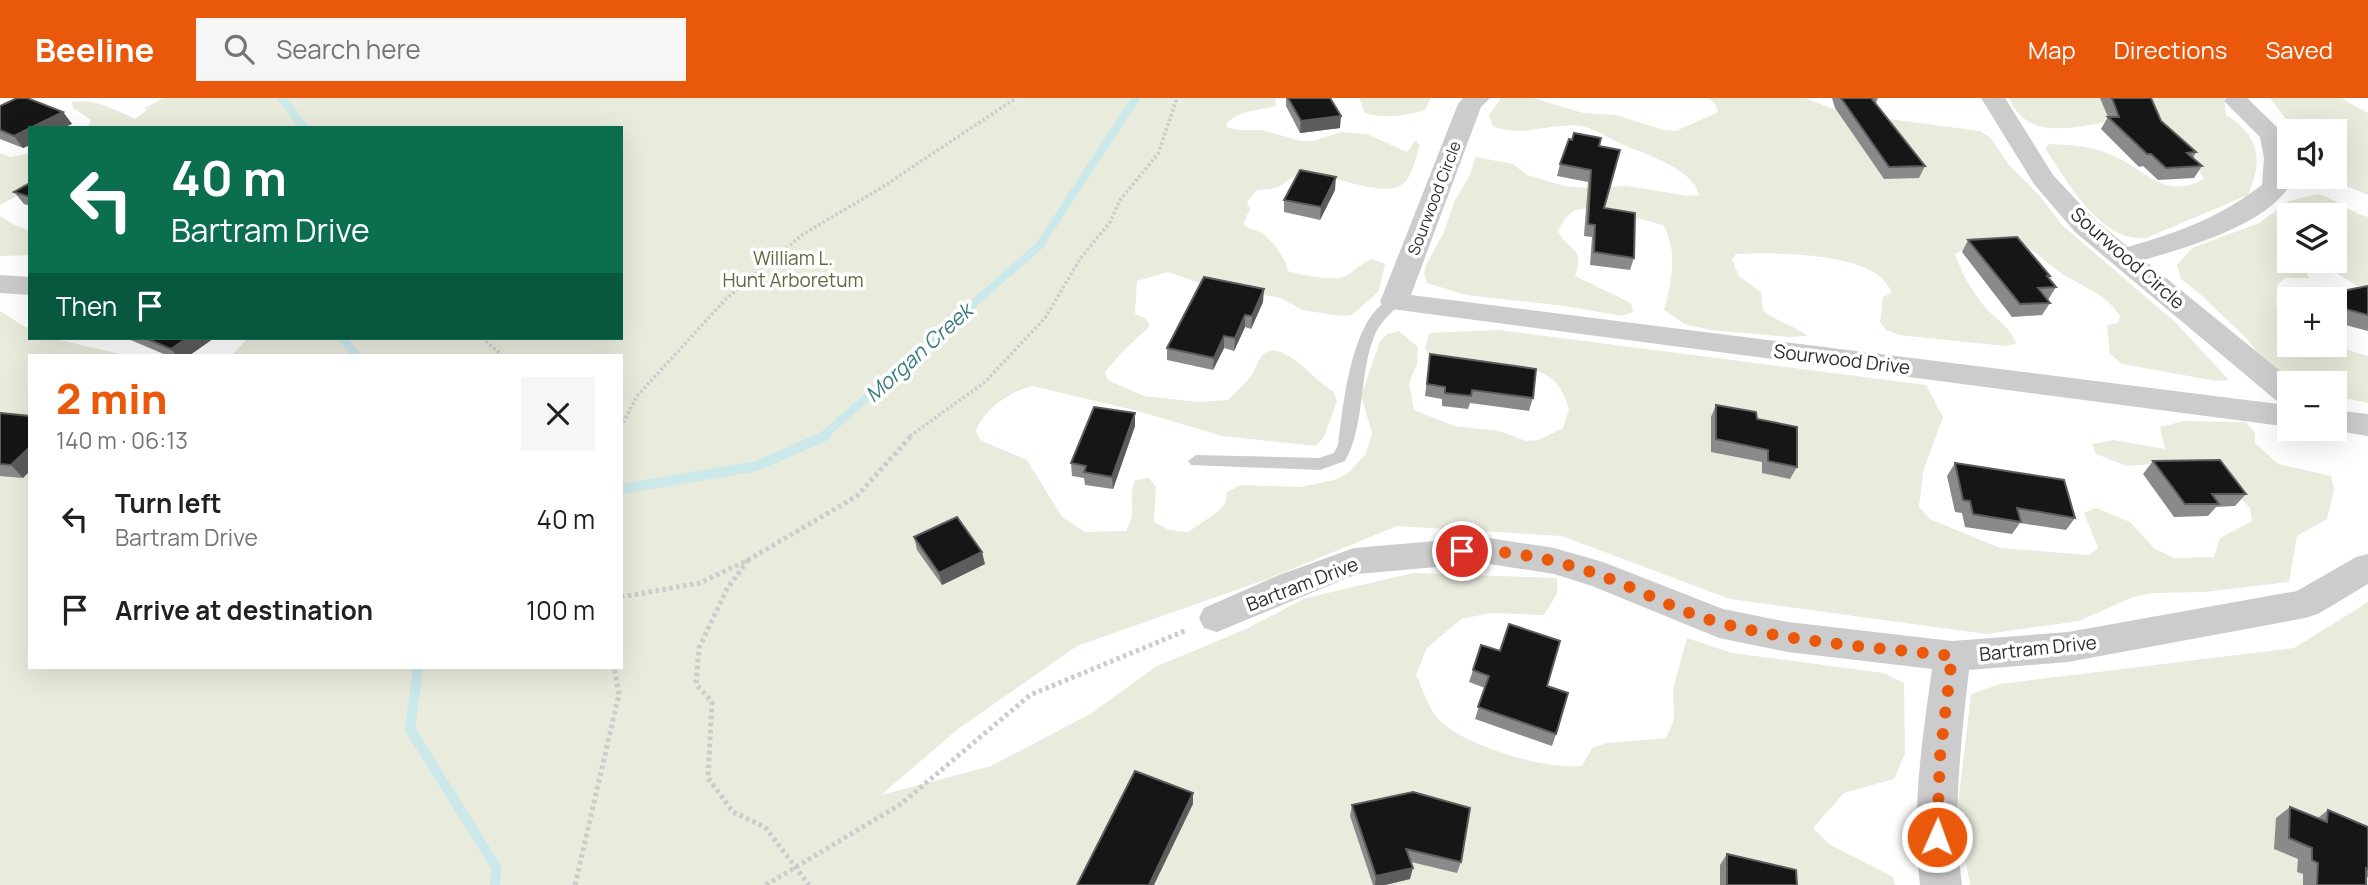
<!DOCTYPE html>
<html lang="en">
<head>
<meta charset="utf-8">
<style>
  :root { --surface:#fff; --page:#f6f6f6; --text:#202124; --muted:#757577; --accent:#ea580c }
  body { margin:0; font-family:Manrope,sans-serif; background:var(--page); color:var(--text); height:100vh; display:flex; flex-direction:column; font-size:26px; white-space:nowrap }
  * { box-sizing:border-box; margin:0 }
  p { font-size:23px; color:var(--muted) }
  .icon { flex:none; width:38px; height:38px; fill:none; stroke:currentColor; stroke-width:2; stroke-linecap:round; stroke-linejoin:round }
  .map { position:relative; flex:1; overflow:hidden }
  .sheet { position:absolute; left:28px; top:256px; width:595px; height:315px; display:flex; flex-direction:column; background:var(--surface); border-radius:0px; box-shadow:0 7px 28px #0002 }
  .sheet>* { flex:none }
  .banner { position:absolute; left:28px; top:28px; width:595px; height:214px; border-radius:0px; box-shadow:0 7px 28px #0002; background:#0b6e4f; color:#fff; overflow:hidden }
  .buttons { position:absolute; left:2277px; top:21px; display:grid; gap:14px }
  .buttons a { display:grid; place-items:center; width:70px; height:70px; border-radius:0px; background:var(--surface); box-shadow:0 7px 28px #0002; font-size:35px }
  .pin { position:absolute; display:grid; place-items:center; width:60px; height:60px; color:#fff; margin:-30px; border:4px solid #fff; border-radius:50%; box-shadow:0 2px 7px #0007 }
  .me { position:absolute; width:77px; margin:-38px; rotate:2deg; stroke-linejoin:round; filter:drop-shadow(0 0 5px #0008) }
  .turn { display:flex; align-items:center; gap:24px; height:147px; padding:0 28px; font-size:32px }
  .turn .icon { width:91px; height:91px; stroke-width:2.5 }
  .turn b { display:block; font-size:49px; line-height:60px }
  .then { display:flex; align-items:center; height:66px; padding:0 28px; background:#0003; gap:14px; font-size:26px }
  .round { display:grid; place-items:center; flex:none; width:74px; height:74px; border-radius:0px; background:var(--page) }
  .overview { display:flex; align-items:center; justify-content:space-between; height:119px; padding:0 28px }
  h1 { font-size:42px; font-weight:800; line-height:52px; color:var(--accent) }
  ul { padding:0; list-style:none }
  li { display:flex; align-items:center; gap:21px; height:91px; padding:0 28px }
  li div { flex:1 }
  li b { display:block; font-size:26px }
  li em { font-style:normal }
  header { display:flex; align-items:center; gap:42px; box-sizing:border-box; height:98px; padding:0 35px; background:var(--accent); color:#fff }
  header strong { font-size:33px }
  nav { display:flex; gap:38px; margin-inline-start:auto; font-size:24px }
  .search { width:490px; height:63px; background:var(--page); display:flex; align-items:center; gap:18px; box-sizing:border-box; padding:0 24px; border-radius:0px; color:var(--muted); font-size:26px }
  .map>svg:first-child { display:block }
</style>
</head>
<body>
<header>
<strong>Beeline</strong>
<div class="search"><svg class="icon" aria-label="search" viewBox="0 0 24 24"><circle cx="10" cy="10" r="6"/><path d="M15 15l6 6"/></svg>Search here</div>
<nav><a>Map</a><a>Directions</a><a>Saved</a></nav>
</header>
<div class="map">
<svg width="2368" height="787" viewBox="0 0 2368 787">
  <rect width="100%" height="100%" fill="#fff"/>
  <!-- green -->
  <g fill="#e9ebdd">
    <path d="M 164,0 L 1275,0 L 1276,8 C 1261,12 1231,13 1226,29 L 1238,32 L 1262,32 L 1301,43 L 1313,43 L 1341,34 L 1367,36 L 1407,54 L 1416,42 L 1420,48 C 1416,58 1413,75 1406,83 C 1388,105 1330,73 1302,76 C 1291,77 1287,85 1278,89 C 1272,92 1263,91 1257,92 L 1247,104 L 1250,111 L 1243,126 C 1249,132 1257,131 1263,136 C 1273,144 1286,160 1288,173 C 1297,177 1335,183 1343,179 C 1354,175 1360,165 1372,161 L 1385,166 L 1379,193 L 1352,217 L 1341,218 L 1302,212 L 1281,200 L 1202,186 L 1168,174 L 1137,183 L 1135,216 L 1145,220 L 1150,228 L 1123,253 L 1105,274 L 1108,282 L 1144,298 L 1198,304 L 1228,302 C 1235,294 1244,287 1251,278 C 1255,272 1257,264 1261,259 C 1280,235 1315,285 1333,293 L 1337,303 L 1324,339 L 1316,348 L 1222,338 L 1138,313 L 1032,288 C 1010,294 984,311 976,333 L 980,342 L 1027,362 L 1062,419 L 1085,434 L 1126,433 C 1138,413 1127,402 1135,382 L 1149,380 L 1156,389 L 1154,424 L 1169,432 L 1188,434 L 1216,415 L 1225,406 L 1227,394 L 1241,387 L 1301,389 L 1334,382 L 1347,376 L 1366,356 L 1372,335 L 1361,298 L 1380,243 L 1387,236 L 1399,233 L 1418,249 L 1417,266 L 1409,285 L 1414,312 L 1454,328 L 1499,333 L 1526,343 L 1539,342 L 1563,330 L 1569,311 C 1566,301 1561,289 1553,282 C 1537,265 1460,262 1434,259 L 1425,251 L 1429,235 L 1498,232 L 1926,287 L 1943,319 L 1923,374 L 1919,409 L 1930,421 L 2000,450 L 2088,457 L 2098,450 L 2084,415 L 2096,410 L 2130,424 L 2155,451 L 2174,460 L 2214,459 L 2220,440 L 2252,423 L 2250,410 L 2217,376 L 2185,363 L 2127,368 L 2096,356 L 2092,346 L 2114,342 L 2165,351 L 2160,329 L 2184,323 L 2246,324 L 2255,335 L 2255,345 L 2278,366 L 2331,378 L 2334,392 L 2327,421 L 2297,438 L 2289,484 L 2205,494 L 2155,495 L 2133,499 L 2079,523 L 1986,536 L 1730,501 L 1562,438 L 1397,428 L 1270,480 L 1077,548 L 958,631 L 881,697 L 991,668 L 1092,615 L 1155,569 L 1246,531 L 1306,500 L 1413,475 L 1557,480 L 1557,496 L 1544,517 L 1491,515 L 1461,521 L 1427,550 L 1416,577 C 1423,590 1428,610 1438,621 C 1464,648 1546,672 1582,668 L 1592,650 L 1607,645 L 1666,640 L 1674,622 L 1673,591 L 1687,540 L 1732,555 L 1884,575 L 1904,585 L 1905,656 L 1894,681 L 1844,695 L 1813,730 L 1829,746 L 1893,779 L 1895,787 L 0,787 L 0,213 L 30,232 L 30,240 L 50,240 L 125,257 L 30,257 L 30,569 L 621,569 L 621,257 L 232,257 L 248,240 L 621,240 L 621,30 L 87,30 L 91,22 L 73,10 L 72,4 C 96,0 113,11 135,21 L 147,12 L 144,10 Z"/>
    <path d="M 1359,0 L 1431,0 L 1425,12 C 1408,18 1381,21 1365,15 Z"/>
    <path d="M 1501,0 L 1533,0 L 1583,15 L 1616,17 L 1664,32 L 1676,33 L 1718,14 L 1715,6 L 1708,0 L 1805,0 L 1844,15 L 1980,33 L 1990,39 L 2009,67 L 2039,97 L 2062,127 L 2176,225 L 2229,282 L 2216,283 L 2122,266 L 2110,256 L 2107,227 L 2118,225 L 2120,218 C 2105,195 2085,190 2064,177 C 2047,166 2033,149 2013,144 C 1996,140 1970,148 1955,156 C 1962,176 1971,192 1985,209 C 1995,221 2012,230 2016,246 L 2005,248 L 1899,237 L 1886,232 L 1880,224 L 1883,199 L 1892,194 C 1888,188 1884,181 1878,177 C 1846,154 1774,155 1736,156 L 1732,162 L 1739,178 L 1761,194 L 1763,212 C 1776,224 1793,226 1807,238 L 1789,239 L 1711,232 L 1684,226 L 1664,212 C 1672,184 1678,153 1663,127 C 1644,122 1593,106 1576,112 C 1567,115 1563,125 1558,133 C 1569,155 1586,148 1575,178 L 1631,205 L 1633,214 L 1622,218 L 1565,208 L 1466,197 L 1427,185 L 1424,176 L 1426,167 L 1443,136 L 1455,102 L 1468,81 L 1476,59 L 1513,66 L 1527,77 L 1564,88 L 1587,90 L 1626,88 L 1689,98 L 1699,97 C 1692,69 1643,56 1619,45 C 1606,39 1594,29 1579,28 C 1550,25 1521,40 1493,28 L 1489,17 Z"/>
    <path d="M 2009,0 L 2224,0 L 2226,17 C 2260,38 2263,62 2248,97 L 2146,140 C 2101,145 2067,83 2045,50 L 2049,46 C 2071,47 2094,48 2114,58 C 2147,73 2165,102 2204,81 L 2192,60 L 2191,48 C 2176,39 2155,22 2137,21 C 2095,19 2032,54 2009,0 Z"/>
    <path d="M 2270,0 L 2341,0 L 2368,15 L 2368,97 L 2323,79 L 2334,79 L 2334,33 L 2295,33 Z"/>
    <path d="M 0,55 L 10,59 L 30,55 L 30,91 L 0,107 Z"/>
    <path d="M 2318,96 C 2337,101 2349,114 2368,119 L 2368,189 L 2357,188 L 2317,163 L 2334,163 L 2334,117 L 2289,117 L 2289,163 L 2299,163 L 2309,180 L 2285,180 L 2278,186 L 2276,207 L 2289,214 L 2289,247 L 2334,247 L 2335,234 C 2340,251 2351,253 2368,258 L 2368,305 L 2335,298 L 2334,285 L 2300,285 L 2283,277 L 2261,259 L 2246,240 L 2200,196 L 2181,181 L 2177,167 L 2192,150 L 2259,125 L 2289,103 Z"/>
    <path d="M 0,118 L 14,127 L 30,133 L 30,157 L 0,158 Z"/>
    <path d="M 2368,504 L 2368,787 L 1970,787 L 1957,716 L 1971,596 L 2000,586 L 2294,550 Z"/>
  </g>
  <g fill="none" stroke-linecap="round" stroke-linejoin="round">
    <!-- stream-far1 -->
    <g stroke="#cbe8ea" stroke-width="8">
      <path d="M 282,0 L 304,30"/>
      <path d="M 342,240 L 356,257"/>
      <path d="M 823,338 L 1039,148 L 1136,0"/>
    </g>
    <!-- stream -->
    <g stroke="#cbe8ea" stroke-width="10">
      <path d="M 621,391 L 757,368 L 827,337"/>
      <path d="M 418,569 L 410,631 L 496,769 L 495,787"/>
    </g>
    <!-- path-far1 -->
    <g stroke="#ccc" stroke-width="3.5" stroke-dasharray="2.5 2.5" stroke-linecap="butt">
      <path d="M 482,240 L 502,257"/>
      <path d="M 621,329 L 637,298 L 726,201 L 802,137 L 881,90 L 1016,0"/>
      <path d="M 910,338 L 985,284 L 1045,220 L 1080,161 L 1110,124 L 1120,102 L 1158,56 L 1177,0"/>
    </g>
    <!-- path -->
    <g stroke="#ccc" stroke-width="5" stroke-dasharray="3.5 3.5" stroke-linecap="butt">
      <path d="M 748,462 L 727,491 L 699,550 L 696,586 L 712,604 L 708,680 L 733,714 L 765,729 L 809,787"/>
      <path d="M 621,499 L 700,485 L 748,462 L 857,398 L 912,337"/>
      <path d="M 575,787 L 619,596 L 614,569"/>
      <path d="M 766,787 L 901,706 L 1030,597 L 1187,532"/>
    </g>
    <!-- lane -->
    <path fill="#ccc" fill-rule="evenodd" d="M 1394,200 L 1401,204 C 1393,214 1382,222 1376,234 C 1358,274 1366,326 1345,363 L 1320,372 L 1191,367 L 1188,363 L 1196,357 L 1319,360 L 1334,355 L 1338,347 C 1343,310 1351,213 1394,200 Z"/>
    <!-- street -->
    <g fill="#ccc" fill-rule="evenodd">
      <path d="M 1463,0 L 1490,0 L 1481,9 L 1411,197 L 2286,307 L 2278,304 L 2075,134 L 2034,86 L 1981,0 L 2005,0 L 2053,77 L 2095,122 L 2128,149 C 2181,133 2217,121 2262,87 L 2264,60 L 2260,39 L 2224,3 L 2226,0 L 2247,0 L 2279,31 L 2288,49 L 2288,90 C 2261,129 2187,149 2144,162 L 2295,285 L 2289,285 L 2289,329 L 1384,210 L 1380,204 L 1458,6 Z"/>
      <path d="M 0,177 L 30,179 L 30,197 L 0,195 Z"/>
      <path d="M 2334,312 L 2368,316 L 2368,338 L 2323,331 L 2334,331 Z"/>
      <path d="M 1483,439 L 1554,450 L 1603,464 L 1723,511 L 1788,524 L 1952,543 L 2068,534 L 2297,493 L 2356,459 L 2368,456 L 2368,486 L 2318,516 L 2305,520 L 2068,564 L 1969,572 C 1961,644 1952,715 1962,787 L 1920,787 C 1911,714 1922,643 1932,571 L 1788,554 L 1719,540 L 1592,488 L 1554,476 L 1483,465 L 1357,476 L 1217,534 L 1204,530 L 1199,520 L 1204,510 L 1279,477 L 1354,450 Z"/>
    </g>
  </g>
  <!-- wall -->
  <g fill="#8a8a8a">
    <path d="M 1286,0 L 1330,0 L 1340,30 L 1300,35 L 1286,8 Z"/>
    <path d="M 1832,0 L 1878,0 L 1876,5 L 1925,68 L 1919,80 L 1884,81 L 1835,10 Z"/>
    <path d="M 2100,0 L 2151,0 L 2161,23 L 2196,54 L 2193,60 L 2202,68 L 2194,80 L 2158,82 L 2143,68 L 2139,69 L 2101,31 L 2108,19 Z"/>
    <path d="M 0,8 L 63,14 L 72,26 L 30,30 L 30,47 L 23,50 L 0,41 Z"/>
    <path d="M 1599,48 L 1604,110 L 1634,160 L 1630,172 L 1590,167 L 1592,139 L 1584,138 L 1588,84 L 1557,78 L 1560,66 Z"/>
    <path d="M 30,85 L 30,108 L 24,106 L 14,94 Z"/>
    <path d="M 1335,92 L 1320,122 L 1284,114 L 1284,102 Z"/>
    <path d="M 1968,142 L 2050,178 L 2048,180 L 2056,189 L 2048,202 L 2050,205 L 2042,217 L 2012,219 L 1962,154 Z"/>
    <path d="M 2368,188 L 2368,233 L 2334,224 L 2334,201 L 2304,201 L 2305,200 Z"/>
    <path d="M 1263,204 L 1251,231 L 1245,229 L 1234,253 L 1224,250 L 1213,272 L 1167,262 L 1167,250 Z"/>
    <path d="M 126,240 L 214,240 L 190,257 L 166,257 Z"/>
    <path d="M 1430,256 L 1533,300 L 1529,313 L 1470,305 L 1468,311 L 1442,308 L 1442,301 L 1425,298 Z"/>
    <path d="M 1716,307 L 1757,321 L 1797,369 L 1790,381 L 1762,375 L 1762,364 L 1711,354 L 1711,319 Z"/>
    <path d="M 0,315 L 23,380 L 0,378 Z"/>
    <path d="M 1135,315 L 1135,328 L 1113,391 L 1085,387 L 1084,380 L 1072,378 L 1071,365 Z"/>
    <path d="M 2153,363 L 2246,396 L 2235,408 L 2216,409 L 2208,418 L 2174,419 L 2143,376 Z"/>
    <path d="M 1955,365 L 2075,420 L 2066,432 L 2020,425 L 2012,436 L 1965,429 L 1962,415 L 1955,414 L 1947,378 Z"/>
    <path d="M 914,439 L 985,466 L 942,487 L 917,452 Z"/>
    <path d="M 1473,572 L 1547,588 L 1556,636 L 1552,648 L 1475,621 L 1485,590 L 1469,584 Z"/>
    <path d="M 1352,707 L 1461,764 L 1457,775 L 1411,764 L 1410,781 L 1385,787 L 1373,787 L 1350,718 Z"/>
    <path d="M 2290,709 L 2318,720 L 2328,712 L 2368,729 L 2368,779 L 2366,780 L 2366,787 L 2303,787 L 2303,776 L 2297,774 L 2298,761 L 2274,751 L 2276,720 Z"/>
    <path d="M 1727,756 L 1797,787 L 1720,787 L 1720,767 Z"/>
  </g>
  <!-- shaded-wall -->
  <g fill="#5c5c5c">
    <path d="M 63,14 L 72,26 L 63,30 L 30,30 Z"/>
    <path d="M 1341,18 L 1340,30 L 1300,35 L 1301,23 Z"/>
    <path d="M 30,30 L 30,47 L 23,50 L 14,38 Z"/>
    <path d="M 1336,79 L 1335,92 L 1320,122 L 1321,109 Z"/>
    <path d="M 1264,191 L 1263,204 L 1251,231 L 1252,218 Z"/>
    <path d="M 1245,217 L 1245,229 L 1234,253 L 1235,240 Z"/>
    <path d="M 1224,238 L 1224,250 L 1213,272 L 1214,260 Z"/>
    <path d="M 187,240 L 214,240 L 190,257 L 176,257 L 171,251 Z"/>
    <path d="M 1135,315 L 1135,328 L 1113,391 L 1112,379 Z"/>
    <path d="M 30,349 L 30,373 L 23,380 L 11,367 Z"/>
    <path d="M 982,454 L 985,466 L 942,487 L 939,475 Z"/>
    <path d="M 1193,695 L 1193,706 L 1154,787 L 1149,787 Z"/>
    <path d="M 1413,770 L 1410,781 L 1385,787 L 1375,787 L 1376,778 Z"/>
  </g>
  <!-- building -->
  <g fill="#161616" stroke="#5c5c5c" stroke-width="2">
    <path d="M 17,0 L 27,0 L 63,14 L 14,38 L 0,32 L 0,8 Z"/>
    <path d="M 1288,0 L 1330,0 L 1341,18 L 1301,23 Z"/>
    <path d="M 1841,0 L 1871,0 L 1925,68 L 1889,69 Z"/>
    <path d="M 2112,0 L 2151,0 L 2161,23 L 2196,54 L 2187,55 L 2202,68 L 2166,70 L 2151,56 L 2147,56 L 2108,19 L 2119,19 Z"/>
    <path d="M 1574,35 L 1601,40 L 1599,48 L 1620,52 L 1604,110 L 1635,115 L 1634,160 L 1594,154 L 1595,127 L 1588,126 L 1591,72 L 1560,66 L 1569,41 L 1572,42 Z"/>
    <path d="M 1300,72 L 1336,79 L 1321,109 L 1284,102 Z"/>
    <path d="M 30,85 L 30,99 L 14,94 Z"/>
    <path d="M 2017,139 L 2050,178 L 2047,178 L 2056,189 L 2038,190 L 2050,205 L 2020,206 L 1968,142 Z"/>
    <path d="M 1204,179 L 1264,191 L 1252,218 L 1245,217 L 1235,240 L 1224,238 L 1214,260 L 1167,250 Z"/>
    <path d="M 2368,188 L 2368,217 L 2334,208 L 2334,201 L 2310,201 L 2305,200 Z"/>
    <path d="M 145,240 L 187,240 L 171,251 Z"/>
    <path d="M 1430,256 L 1536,271 L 1533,300 L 1472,292 L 1471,298 L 1445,295 L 1445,289 L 1427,286 Z"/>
    <path d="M 1716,307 L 1756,314 L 1757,321 L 1797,329 L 1797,369 L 1768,363 L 1768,352 L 1716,341 Z"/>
    <path d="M 1094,309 L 1135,315 L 1112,379 L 1084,374 L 1086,368 L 1071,365 Z"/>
    <path d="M 0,315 L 30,318 L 30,349 L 11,367 L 0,366 Z"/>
    <path d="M 2220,362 L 2246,396 L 2212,396 L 2219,406 L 2185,406 L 2153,363 Z"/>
    <path d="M 1955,365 L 2064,382 L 2075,420 L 2017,410 L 2021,424 L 1973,416 L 1970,403 L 1963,402 Z"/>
    <path d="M 957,419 L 982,454 L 939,475 L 914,439 Z"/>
    <path d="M 1509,526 L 1560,543 L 1547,588 L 1568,595 L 1556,636 L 1478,609 L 1489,578 L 1473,572 L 1481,547 L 1500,553 Z"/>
    <path d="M 1135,673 L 1193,695 L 1149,787 L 1077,787 Z"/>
    <path d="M 1413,694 L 1470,710 L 1461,764 L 1406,751 L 1413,770 L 1376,778 L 1352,707 Z"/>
    <path d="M 2290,709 L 2327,724 L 2328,712 L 2368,729 L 2368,771 L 2366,770 L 2366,787 L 2317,787 L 2318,765 L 2312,762 L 2312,750 L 2289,740 Z"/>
    <path d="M 1727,756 L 1796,772 L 1797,787 L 1727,787 Z"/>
  </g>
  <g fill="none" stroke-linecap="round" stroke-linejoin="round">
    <!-- route -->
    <path stroke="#ea580c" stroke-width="12" stroke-dasharray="0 21.6" d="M 1462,453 C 1509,451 1558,462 1602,478 C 1642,492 1680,515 1721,525 C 1796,545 1875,549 1952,558 L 1940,659 L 1937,739"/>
  </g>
  <g text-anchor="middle" stroke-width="7" stroke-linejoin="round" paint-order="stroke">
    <!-- far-street labels -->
    <g font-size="16" fill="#2f2f2f" stroke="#fff">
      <text transform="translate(1434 100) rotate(-69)" y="6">Sourwood Circle</text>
    </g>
    <!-- park labels -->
    <g font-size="19" fill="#5f683f" stroke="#fff">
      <text x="793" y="167">William L.<tspan x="793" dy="22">Hunt Arboretum</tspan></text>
    </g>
    <!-- street labels -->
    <g font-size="19" fill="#2f2f2f" stroke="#fff">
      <text transform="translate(2128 160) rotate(41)" y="7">Sourwood Circle</text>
      <text transform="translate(1842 261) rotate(7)" y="7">Sourwood Drive</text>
      <text transform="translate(1302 486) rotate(-21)" y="7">Bartram Drive</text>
      <text transform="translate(2038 550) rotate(-6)" y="7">Bartram Drive</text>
    </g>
    <!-- water labels -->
    <g font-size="21" font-style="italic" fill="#3c7c80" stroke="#fff">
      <text transform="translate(919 255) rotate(-42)" y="7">Morgan Creek</text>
    </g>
  </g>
</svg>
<div class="buttons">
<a><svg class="icon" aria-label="sound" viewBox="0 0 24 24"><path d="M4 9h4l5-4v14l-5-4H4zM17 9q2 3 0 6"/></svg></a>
<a><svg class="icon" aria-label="layers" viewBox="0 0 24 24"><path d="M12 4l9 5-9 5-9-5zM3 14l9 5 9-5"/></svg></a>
<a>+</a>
<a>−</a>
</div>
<div class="pin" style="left:1462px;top:453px;background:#d93025"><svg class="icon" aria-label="arrive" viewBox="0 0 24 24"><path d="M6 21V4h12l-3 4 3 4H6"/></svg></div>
<svg class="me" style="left:1937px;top:739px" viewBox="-20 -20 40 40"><circle r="17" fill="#ea580c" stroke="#fff" stroke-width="3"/><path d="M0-11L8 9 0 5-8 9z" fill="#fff"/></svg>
<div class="banner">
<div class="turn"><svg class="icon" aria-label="left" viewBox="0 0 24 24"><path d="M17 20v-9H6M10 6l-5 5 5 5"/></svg><div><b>40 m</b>Bartram Drive</div></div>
<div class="then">Then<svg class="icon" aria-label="arrive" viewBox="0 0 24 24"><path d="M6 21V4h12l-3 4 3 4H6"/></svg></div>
</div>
<section class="sheet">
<div class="overview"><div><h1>2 min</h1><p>140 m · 06:13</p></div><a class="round"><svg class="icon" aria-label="close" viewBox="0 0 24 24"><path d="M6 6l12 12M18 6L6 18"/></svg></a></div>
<ul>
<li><svg class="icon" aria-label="left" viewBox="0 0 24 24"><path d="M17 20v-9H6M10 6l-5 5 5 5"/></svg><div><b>Turn left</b><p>Bartram Drive</p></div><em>40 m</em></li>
<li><svg class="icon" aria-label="arrive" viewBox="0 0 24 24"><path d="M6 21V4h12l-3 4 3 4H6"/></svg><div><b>Arrive at destination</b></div><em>100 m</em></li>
</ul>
</section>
</div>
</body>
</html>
